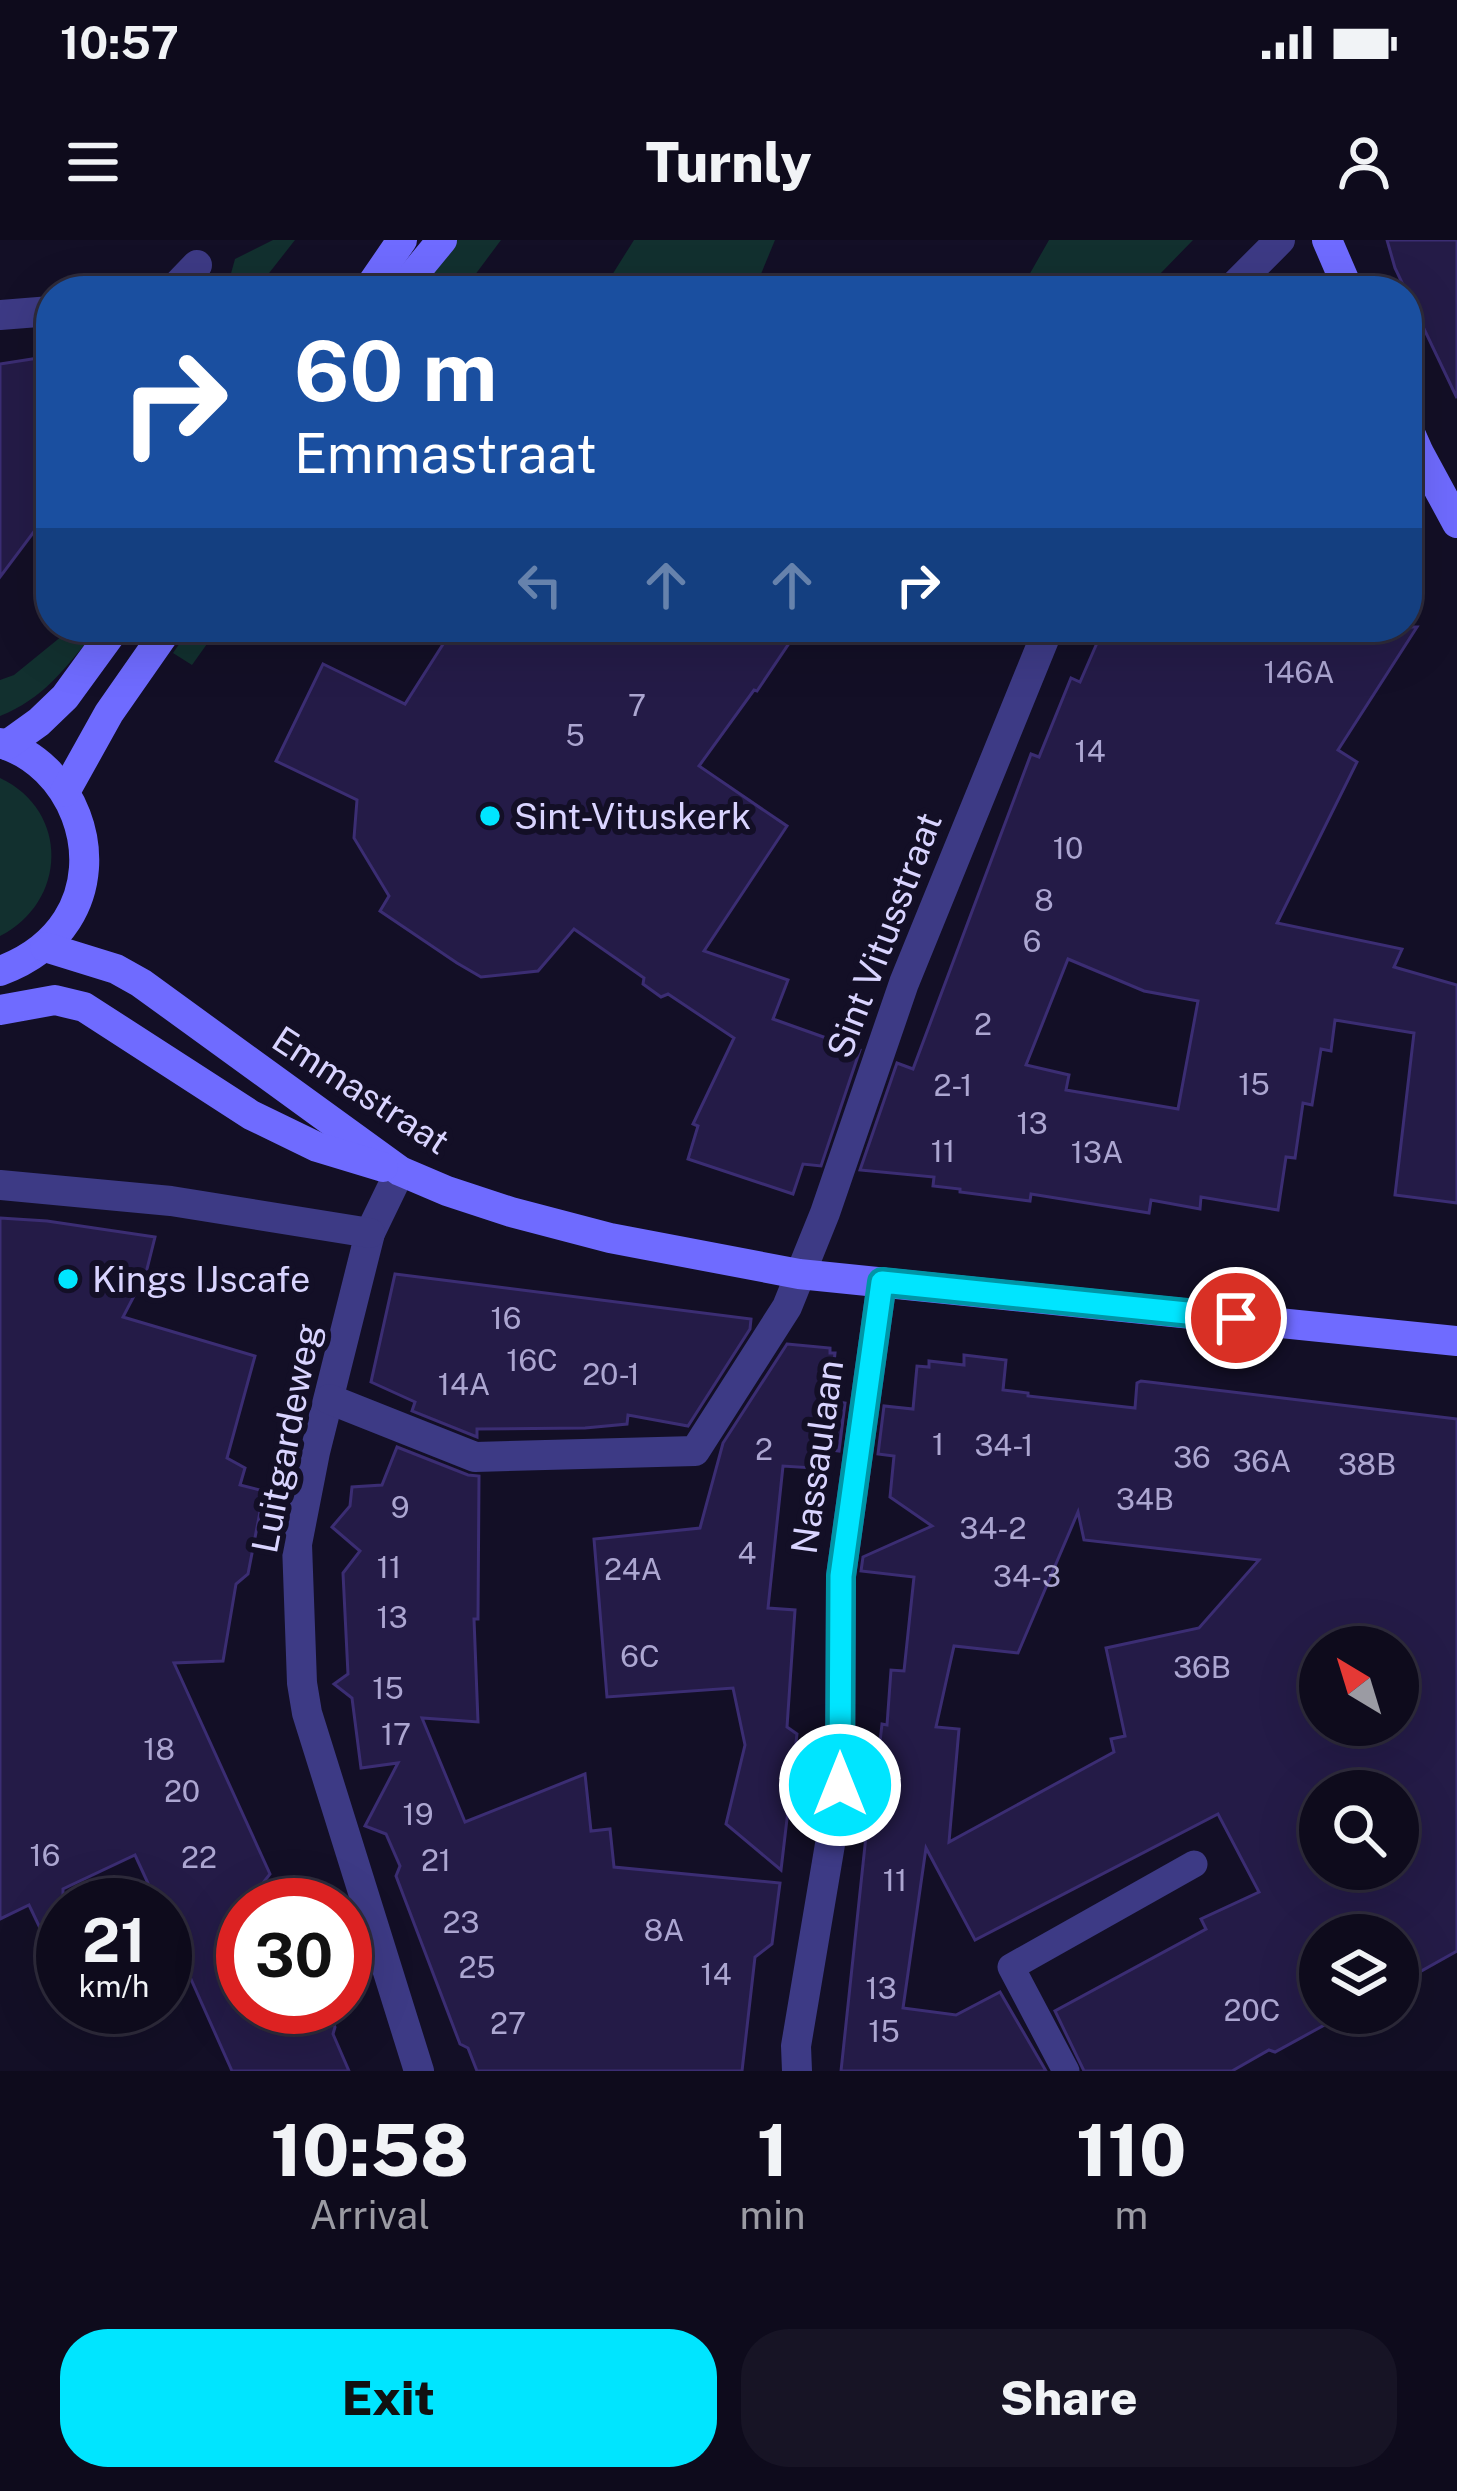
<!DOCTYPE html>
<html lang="en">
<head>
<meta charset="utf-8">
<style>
  :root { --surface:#0e0b1c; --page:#171425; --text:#f1f3f6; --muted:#9b9ba3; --line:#2e2b3b; --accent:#00e5ff }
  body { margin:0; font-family:"Public Sans",sans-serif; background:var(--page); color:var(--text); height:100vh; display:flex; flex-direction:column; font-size:45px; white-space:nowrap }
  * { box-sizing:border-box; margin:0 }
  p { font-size:39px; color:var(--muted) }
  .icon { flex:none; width:66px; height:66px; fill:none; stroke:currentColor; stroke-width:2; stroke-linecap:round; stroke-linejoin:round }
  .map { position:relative; height:1831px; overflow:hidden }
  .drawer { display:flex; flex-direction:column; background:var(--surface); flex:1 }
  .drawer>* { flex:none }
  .guide { position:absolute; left:36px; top:36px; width:1386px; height:366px; border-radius:48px; box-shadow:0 12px 48px #0002,0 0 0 3px var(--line); background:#1a4fa0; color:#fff; overflow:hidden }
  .needle { width:78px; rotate:322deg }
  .buttons { position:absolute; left:1299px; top:1386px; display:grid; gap:24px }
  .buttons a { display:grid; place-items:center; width:120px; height:120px; border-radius:50%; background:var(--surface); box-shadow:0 12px 48px #0002,0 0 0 3px var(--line); font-size:60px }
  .speed { position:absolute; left:36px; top:1638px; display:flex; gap:24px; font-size:60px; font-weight:700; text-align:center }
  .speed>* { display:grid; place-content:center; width:156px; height:156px; border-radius:50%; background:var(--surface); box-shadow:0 12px 48px #0002,0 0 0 3px var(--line); line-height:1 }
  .speed small { font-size:30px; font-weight:400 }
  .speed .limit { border:18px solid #d22; background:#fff; color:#111 }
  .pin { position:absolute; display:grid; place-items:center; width:102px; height:102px; color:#fff; margin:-51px; border:6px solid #fff; border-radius:50%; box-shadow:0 3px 12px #0007 }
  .me { position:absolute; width:132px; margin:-66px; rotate:0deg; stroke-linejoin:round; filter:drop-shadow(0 0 9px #0008) }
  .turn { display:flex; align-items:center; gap:42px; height:252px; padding:0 60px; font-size:54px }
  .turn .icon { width:156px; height:156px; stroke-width:2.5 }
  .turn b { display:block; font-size:84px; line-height:102px }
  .lanes { display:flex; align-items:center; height:114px; padding:0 60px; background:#0003; justify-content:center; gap:60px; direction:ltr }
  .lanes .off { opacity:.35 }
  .eta { display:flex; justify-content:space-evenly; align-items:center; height:204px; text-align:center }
  .eta b { font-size:72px; font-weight:800; line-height:84px }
  .button { display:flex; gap:24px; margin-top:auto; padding:24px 60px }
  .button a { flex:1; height:138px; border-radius:48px; background:var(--accent); color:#111; font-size:48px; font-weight:800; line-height:138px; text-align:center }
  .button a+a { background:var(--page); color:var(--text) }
  .status { display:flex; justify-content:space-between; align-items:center; height:84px; padding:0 60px; background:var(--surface); direction:ltr }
  .status svg { height:33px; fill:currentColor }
  header { display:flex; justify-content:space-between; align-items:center; height:156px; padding:0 60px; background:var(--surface); font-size:54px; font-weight:800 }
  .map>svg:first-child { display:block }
</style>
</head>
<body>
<div class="status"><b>10:57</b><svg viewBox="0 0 49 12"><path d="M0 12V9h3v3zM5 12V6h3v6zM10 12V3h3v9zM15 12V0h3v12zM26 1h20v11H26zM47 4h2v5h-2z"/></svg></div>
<header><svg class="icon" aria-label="menu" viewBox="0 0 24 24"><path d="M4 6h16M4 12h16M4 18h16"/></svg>Turnly<svg class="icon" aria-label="person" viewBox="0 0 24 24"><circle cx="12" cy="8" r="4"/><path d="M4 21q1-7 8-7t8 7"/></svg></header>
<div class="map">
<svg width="1457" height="1831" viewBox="0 0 1457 1831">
  <rect width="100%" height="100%" fill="#130f26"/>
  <!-- green -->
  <g fill="#12302f">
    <path d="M 273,0 L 295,0 L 255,51 L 232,51 L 227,48 L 235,19 Z"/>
    <path d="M 456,0 L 501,0 L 463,51 L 419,51 Z"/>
    <path d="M 634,0 L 775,0 L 754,51 L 602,51 Z"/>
    <path d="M 1049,0 L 1193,0 L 1158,36 L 1150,51 L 1020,51 Z"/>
    <path d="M 73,387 L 78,387 L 92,396 C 63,430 43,459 0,476 L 0,440 L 14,435 Z"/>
    <path d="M 191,387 L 219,387 L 192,425 L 173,413 Z"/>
    <path d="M 0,538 C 70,571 67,662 0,696 Z"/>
  </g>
  <!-- building -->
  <g fill="#241b47" stroke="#3b2d73" stroke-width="3" fill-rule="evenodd">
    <path d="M 1387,0 L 1457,0 L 1457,158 L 1395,28 Z"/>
    <path d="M 51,116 L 51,269 L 0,337 L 0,124 Z"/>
    <path d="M 454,387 L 800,387 L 757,451 L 754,450 L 699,526 L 787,586 L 704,711 L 788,740 L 773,779 L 860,810 L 821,926 L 803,924 L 793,954 L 688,919 L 698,886 L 693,884 L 734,798 L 668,754 L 661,757 L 643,744 L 644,738 L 574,689 L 538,731 L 481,737 L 457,723 L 380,671 L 389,656 L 354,598 L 357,560 L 276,521 L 323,424 L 405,464 Z"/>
    <path d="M 1104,387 L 1417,387 L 1338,510 L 1357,522 L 1277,683 L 1402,709 L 1394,727 L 1457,745 L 1457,963 L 1395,955 L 1414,793 L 1335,780 L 1331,811 L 1321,809 L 1312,865 L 1303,863 L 1295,918 L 1286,917 L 1278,970 L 1201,957 L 1200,969 L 1151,960 L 1149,973 L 1031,954 L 1030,961 L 960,952 L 960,949 L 933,946 L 934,937 L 860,930 L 897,823 L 913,829 L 1031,514 L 1039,517 L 1071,438 L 1080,442 ZM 1068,719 L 1144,751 L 1198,761 L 1178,869 L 1066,850 L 1069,835 L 1026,825 Z"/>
    <path d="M 0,978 L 47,981 L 155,997 L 146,1033 L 123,1077 L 255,1116 L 227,1218 L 245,1228 L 240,1245 L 264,1251 L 248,1334 L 236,1344 L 223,1421 L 174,1423 L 270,1634 L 263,1643 L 274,1665 L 243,1665 L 243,1767 L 326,1767 L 335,1787 L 333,1794 L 349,1831 L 232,1831 L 165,1681 L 165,1665 L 158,1665 L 135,1615 L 63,1649 L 63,1736 L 29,1665 L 0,1679 Z"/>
    <path d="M 395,1034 L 751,1079 L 750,1089 L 688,1186 L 628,1175 L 627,1184 L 585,1188 L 477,1189 L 477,1197 L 412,1171 L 415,1162 L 371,1142 Z"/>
    <path d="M 787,1104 L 830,1108 L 830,1113 L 835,1113 L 830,1161 L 845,1163 L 839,1211 L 831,1210 L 829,1229 L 783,1226 L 768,1368 L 795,1370 L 787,1487 L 797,1494 L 781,1630 L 726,1584 L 745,1505 L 733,1448 L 607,1457 L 594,1299 L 700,1288 L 723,1203 Z"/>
    <path d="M 964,1115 L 1006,1120 L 1003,1150 L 1028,1153 L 1028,1156 L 1135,1168 L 1137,1143 L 1141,1141 L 1457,1179 L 1457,1711 L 1409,1738 L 1409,1744 L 1398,1750 L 1398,1695 L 1320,1695 L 1320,1773 L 1361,1773 L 1345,1783 L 1341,1776 L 1275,1812 L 1269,1810 L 1232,1831 L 1084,1831 L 1055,1771 L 1206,1689 L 1201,1679 L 1259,1652 L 1218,1574 L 975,1700 L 926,1608 L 903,1768 L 956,1775 L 1000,1752 L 1046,1831 L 841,1831 L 876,1502 L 880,1502 L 882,1484 L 887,1485 L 891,1430 L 904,1431 L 914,1337 L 861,1331 L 863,1317 L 932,1286 L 890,1257 L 894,1216 L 878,1214 L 884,1166 L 913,1169 L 917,1126 L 929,1127 L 929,1121 L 964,1125 ZM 1078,1272 L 1084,1300 L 1259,1320 L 1199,1388 L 1106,1408 L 1125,1496 L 1111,1499 L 1114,1512 L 949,1602 L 959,1489 L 936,1487 L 954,1406 L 1018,1413 ZM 1320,1407 L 1398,1407 L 1398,1485 L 1320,1485 ZM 1320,1551 L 1398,1551 L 1398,1629 L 1320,1629 Z"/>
    <path d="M 397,1207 L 468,1235 L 479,1236 L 478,1379 L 474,1379 L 478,1482 L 422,1478 L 465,1582 L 585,1534 L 591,1591 L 610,1589 L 614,1627 L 780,1643 L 772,1704 L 755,1717 L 742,1831 L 477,1831 L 468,1808 L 460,1804 L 396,1636 L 400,1626 L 386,1594 L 365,1586 L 398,1523 L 361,1528 L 352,1458 L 334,1444 L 348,1434 L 343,1333 L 360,1311 L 332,1287 L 350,1266 L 352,1247 L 382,1245 Z"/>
  </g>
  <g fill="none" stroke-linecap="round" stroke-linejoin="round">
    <!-- lane -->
    <path stroke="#3d3a85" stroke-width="27" d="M 1066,1831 L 1011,1727 L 1194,1624"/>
    <!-- street -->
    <g stroke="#3d3a85" stroke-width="30">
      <path d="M 172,51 L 197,25"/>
      <path d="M 1229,51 L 1280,0"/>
      <path d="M 0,75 L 51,71"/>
      <path d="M 400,931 L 370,993 L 315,1212 L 297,1304 L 302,1443 L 307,1473 L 419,1831"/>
      <path d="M 0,945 L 171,961 L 370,993"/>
      <path d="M 329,1159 L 475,1217 L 695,1211 L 787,1067 L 825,973 L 904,743 L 1049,387"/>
      <path d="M 797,1831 L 796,1806 L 840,1545 L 841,1336 L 882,1042"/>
    </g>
    <!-- secondary -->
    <g stroke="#6f6bff" stroke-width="30">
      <path d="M 1327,0 L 1349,51"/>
      <path d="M 367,51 L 402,0"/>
      <path d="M 400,51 L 442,0"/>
      <path d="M 1407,186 L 1419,213 L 1457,283"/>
      <path d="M 0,503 C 72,524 108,616 67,680 C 51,705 27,721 0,731"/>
      <path d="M 7,505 L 39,482 L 65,457 L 116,387"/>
      <path d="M 65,552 L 109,473 L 169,387"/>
      <path d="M 45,707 L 116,729 L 141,743 L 400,931 L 447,951 L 511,972 L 610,998 L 799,1034 L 1457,1101"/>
      <path d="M 0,770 L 55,760 L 84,767 L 251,875 L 317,907 L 383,927"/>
    </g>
  </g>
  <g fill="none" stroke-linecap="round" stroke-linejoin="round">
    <!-- route casing -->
    <g stroke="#0095a6" stroke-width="30">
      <path id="route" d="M 840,1545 L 841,1336 L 882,1042 L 1236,1078"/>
    </g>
    <!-- route -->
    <use href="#route" stroke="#00e5ff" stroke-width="21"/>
  </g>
  <!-- markers -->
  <g fill="#00e5ff" stroke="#130f26" stroke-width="4.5">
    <circle cx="490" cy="576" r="12"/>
    <circle cx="68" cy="1039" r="12"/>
  </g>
  <g text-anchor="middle" stroke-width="12" stroke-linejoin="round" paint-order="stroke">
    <!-- number labels -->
    <g font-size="30" fill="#aca6d1">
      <text x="1299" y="443">146A</text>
      <text x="637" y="476">7</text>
      <text x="575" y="506">5</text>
      <text x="1090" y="522">14</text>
      <text x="1068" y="619">10</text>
      <text x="1044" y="671">8</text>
      <text x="1032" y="712">6</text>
      <text x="983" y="795">2</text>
      <text x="1254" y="855">15</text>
      <text x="953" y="856">2-1</text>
      <text x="1032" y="894">13</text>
      <text x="943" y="922">11</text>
      <text x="1097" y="923">13A</text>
      <text x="506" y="1089">16</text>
      <text x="532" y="1131">16C</text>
      <text x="611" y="1145">20-1</text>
      <text x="464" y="1155">14A</text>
      <text x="938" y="1215">1</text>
      <text x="1004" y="1216">34-1</text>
      <text x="764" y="1220">2</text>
      <text x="1192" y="1228">36</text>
      <text x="1262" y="1232">36A</text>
      <text x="1367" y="1235">38B</text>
      <text x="1145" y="1270">34B</text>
      <text x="400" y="1278">9</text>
      <text x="993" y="1299">34-2</text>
      <text x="747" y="1324">4</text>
      <text x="389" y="1338">11</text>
      <text x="633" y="1340">24A</text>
      <text x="1027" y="1347">34-3</text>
      <text x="392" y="1388">13</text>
      <text x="640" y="1427">6C</text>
      <text x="1202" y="1438">36B</text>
      <text x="388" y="1459">15</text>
      <text x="396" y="1505">17</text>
      <text x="159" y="1520">18</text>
      <text x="182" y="1562">20</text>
      <text x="418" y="1585">19</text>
      <text x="45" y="1626">16</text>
      <text x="199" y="1628">22</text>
      <text x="436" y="1631">21</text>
      <text x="895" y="1651">11</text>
      <text x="461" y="1693">23</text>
      <text x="664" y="1701">8A</text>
      <text x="477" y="1738">25</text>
      <text x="716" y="1745">14</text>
      <text x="881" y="1759">13</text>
      <text x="1252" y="1781">20C</text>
      <text x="508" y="1794">27</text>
      <text x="884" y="1802">15</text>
    </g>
    <!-- poi labels -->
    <g font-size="36" fill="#d9d4ff" stroke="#130f26" text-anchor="start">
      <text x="514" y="589">Sint-Vituskerk</text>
      <text x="92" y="1052">Kings IJscafe</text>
    </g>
    <!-- street labels -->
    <g font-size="36" fill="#d9d4ff" stroke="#130f26">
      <text transform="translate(884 695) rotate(-69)" y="13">Sint Vitusstraat</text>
      <text transform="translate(361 850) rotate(33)" y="13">Emmastraat</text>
      <text transform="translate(286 1198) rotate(-79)" y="13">Luitgardeweg</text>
      <text transform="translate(817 1217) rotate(-82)" y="13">Nassaulaan</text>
    </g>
  </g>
</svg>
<div class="buttons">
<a><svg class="needle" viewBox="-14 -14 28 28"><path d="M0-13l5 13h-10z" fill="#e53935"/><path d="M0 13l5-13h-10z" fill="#9b9ba3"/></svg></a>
<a><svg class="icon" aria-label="search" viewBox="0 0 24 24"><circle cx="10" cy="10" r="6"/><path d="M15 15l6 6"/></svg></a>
<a><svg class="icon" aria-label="layers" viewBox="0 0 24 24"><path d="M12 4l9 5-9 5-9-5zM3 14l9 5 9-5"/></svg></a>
</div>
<div class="speed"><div>21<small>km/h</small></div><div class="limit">30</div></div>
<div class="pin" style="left:1236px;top:1078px;background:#d93025"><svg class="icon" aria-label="arrive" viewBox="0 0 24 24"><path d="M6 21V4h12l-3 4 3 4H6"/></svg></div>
<svg class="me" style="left:840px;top:1545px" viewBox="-20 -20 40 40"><circle r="17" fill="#00e5ff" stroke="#fff" stroke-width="3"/><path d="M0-11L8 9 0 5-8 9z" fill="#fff"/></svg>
<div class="guide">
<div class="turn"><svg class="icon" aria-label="right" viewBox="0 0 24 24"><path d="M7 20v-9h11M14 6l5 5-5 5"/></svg><div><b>60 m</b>Emmastraat</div></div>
<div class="lanes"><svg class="icon off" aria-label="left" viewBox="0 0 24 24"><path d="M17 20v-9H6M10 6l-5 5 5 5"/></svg><svg class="icon off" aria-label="ahead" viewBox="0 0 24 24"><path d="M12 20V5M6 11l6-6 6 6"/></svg><svg class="icon off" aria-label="ahead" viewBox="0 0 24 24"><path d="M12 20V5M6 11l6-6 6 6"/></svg><svg class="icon" aria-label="right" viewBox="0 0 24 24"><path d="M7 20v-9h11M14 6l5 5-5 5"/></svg></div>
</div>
</div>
<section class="drawer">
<div class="eta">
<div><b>10:58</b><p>Arrival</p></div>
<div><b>1</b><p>min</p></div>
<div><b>110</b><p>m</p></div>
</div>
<div class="button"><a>Exit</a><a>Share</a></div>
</section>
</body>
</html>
